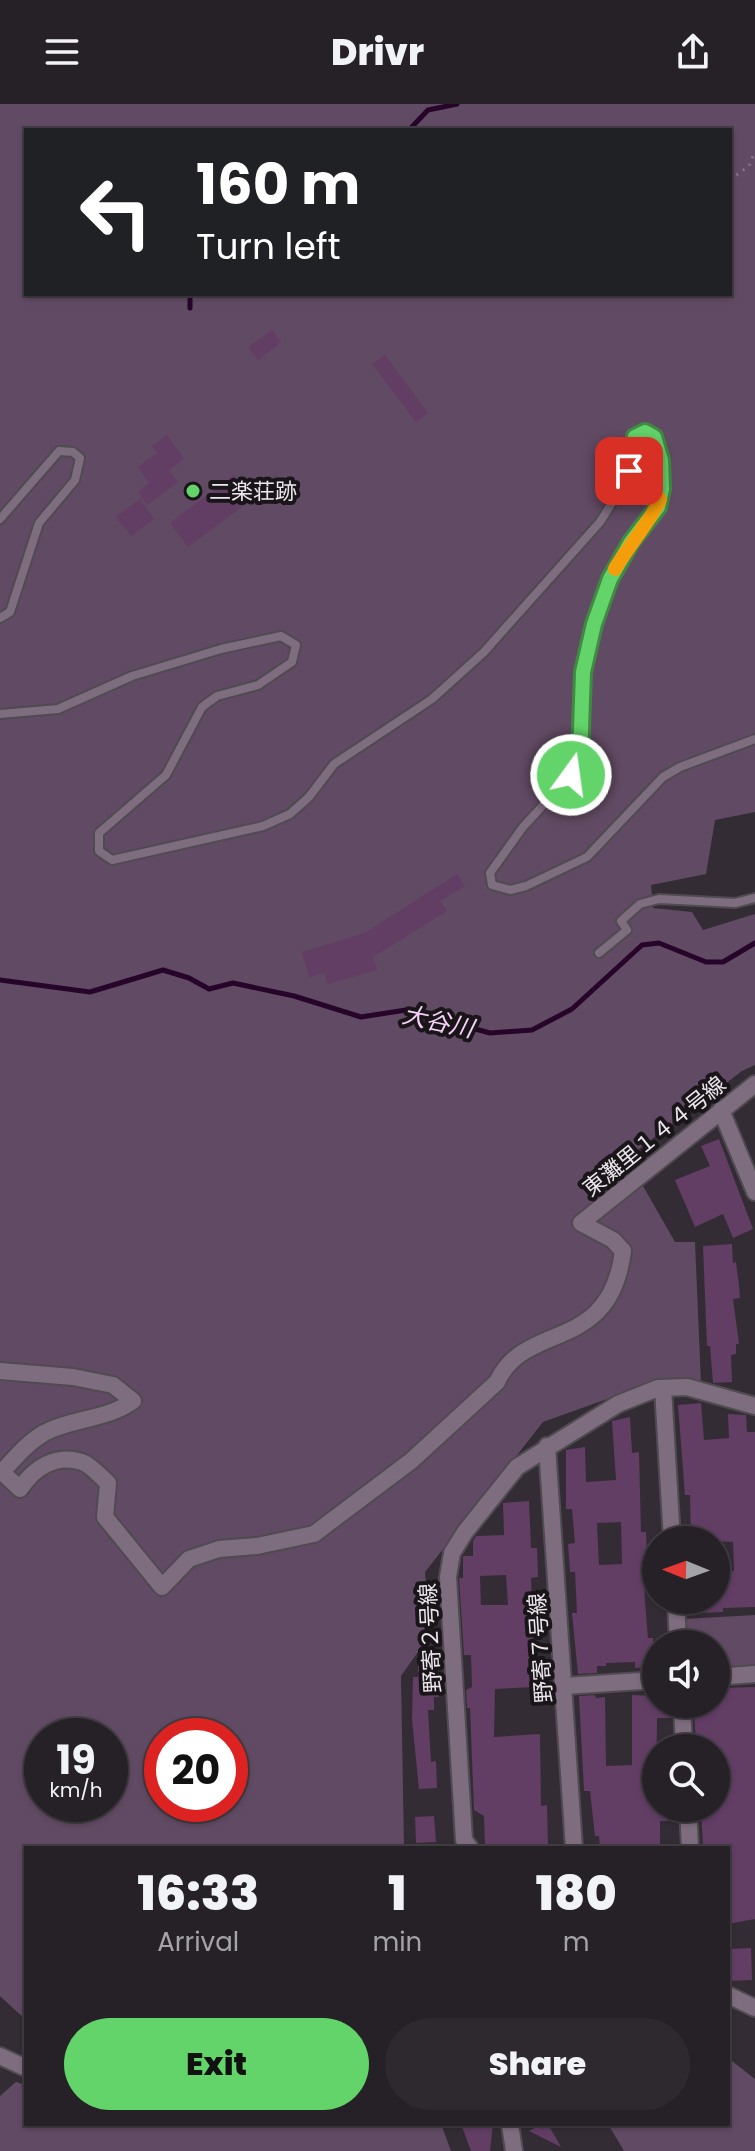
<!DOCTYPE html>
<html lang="en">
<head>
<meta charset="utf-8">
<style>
  :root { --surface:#262127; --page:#2e292f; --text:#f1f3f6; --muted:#a4a3a7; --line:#423e44; --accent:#63d469 }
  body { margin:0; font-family:Poppins,"Noto Sans JP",sans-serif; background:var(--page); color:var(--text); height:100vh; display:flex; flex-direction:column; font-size:30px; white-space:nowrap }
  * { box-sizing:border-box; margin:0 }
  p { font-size:26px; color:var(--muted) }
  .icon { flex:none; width:44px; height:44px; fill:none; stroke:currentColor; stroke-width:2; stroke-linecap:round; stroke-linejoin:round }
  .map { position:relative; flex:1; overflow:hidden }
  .drawer { position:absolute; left:24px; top:1742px; width:706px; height:280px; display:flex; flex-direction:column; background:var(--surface); border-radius:0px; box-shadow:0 2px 6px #0004,0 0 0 2px var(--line) }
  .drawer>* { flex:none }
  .top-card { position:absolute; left:24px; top:24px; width:708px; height:168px; border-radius:0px; box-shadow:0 2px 6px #0004,0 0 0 2px var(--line); background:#202124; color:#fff; overflow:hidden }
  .needle { width:52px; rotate:271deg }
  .controls { position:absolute; left:642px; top:1422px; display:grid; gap:16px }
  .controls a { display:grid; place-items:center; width:88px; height:88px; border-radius:50%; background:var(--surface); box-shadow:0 2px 6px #0004,0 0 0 2px var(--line); font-size:40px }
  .speed { position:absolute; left:24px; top:1614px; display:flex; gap:16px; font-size:40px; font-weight:700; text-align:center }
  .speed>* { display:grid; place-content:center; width:104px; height:104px; border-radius:50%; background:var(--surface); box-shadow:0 2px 6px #0004,0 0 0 2px var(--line); line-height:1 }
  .speed small { font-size:20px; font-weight:400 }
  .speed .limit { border:12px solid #d22; background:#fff; color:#111 }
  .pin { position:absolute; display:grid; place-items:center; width:68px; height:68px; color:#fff; margin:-34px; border-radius:16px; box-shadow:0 4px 12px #0006 }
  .me { position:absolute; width:88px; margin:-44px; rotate:14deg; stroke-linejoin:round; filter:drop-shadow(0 0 6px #0008) }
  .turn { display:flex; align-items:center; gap:28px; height:168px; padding:0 40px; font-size:36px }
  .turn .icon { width:104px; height:104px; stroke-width:2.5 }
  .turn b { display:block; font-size:56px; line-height:68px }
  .eta { display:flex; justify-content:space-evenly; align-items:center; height:136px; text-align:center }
  .eta b { font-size:48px; font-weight:800; line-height:56px }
  .action { display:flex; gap:16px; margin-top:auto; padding:16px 40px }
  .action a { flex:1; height:92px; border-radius:48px; background:var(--accent); color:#111; font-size:32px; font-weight:800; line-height:92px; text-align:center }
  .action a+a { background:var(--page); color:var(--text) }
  header { display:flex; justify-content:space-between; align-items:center; height:104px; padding:0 40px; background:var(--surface); font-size:36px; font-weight:800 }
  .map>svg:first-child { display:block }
</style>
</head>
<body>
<header><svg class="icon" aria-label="menu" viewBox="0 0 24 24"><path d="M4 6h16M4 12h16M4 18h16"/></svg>Drivr<svg class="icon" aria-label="share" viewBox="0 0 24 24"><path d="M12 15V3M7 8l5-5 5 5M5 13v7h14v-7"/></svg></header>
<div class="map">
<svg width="755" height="2047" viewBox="0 0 755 2047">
  <rect width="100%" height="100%" fill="#332c34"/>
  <!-- green -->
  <g fill="#614a63" fill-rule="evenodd">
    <path d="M 0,0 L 755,0 L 755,708 L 715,716 L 706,770 L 651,781 L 653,804 L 692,808 L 703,826 L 755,810 L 755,961 L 742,967 L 627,1054 L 675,1138 L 695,1138 L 701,1279 L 657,1277 L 543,1318 L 425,1468 L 430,1531 L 401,1572 L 404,1744 L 26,1744 L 26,1916 L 0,1892 ZM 26,26 L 730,26 L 730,190 L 26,190 ZM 42,1632 L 110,1632 L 110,1700 L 42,1700 ZM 162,1632 L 230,1632 L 230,1700 L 162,1700 Z"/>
    <path d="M 755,1511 L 755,1562 L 716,1564 L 716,1540 L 685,1540 L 684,1515 Z"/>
    <path d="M 728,1954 L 755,1975 L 755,2047 L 624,2047 L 608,2020 L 728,2020 Z"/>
    <path d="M 16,1978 L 26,1981 L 26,2020 L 441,2020 L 451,2047 L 0,2047 L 0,1992 Z"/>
  </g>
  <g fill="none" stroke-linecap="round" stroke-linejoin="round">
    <!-- stream -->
    <g stroke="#27052a" stroke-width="5">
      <path d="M 409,26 L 428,6 L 457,0"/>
      <path d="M 190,190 L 190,204"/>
      <path d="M 0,876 L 90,888 L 163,866 L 189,874 L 209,885 L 233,879 L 294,892 L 361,913 L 406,906 L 490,929 L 532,926 L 572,905 L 642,841 L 659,839 L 706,858 L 723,858 L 755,839"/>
    </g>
  </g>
  <!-- building -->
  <g fill="#623d64" fill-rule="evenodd">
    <path d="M 272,226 L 281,238 L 258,256 L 248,243 Z"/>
    <path d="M 385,251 L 428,309 L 416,318 L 372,260 Z"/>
    <path d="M 167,331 L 184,355 L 169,366 L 178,378 L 147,401 L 138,388 L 149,379 L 138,363 L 157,349 L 152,342 Z"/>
    <path d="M 234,371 L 252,395 L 188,443 L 170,419 Z"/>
    <path d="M 140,395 L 154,415 L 131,432 L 116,413 Z"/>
    <path d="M 457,770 L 465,782 L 440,797 L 447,807 L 373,853 L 377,866 L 328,880 L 324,869 L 309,873 L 302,848 L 365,829 Z"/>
    <path d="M 719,1035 L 753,1125 L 733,1134 L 723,1110 L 695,1123 L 675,1076 L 710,1062 L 701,1042 Z"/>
    <path d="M 732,1140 L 733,1159 L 736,1158 L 739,1181 L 740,1194 L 733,1195 L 739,1240 L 736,1240 L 736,1250 L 731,1251 L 732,1278 L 713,1279 L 710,1242 L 707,1242 L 703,1142 Z"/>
    <path d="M 701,1299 L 704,1336 L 729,1334 L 728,1310 L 746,1311 L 747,1328 L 755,1328 L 755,1503 L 723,1504 L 723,1508 L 699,1509 L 699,1496 L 716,1496 L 716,1467 L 734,1467 L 733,1438 L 691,1436 L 690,1391 L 685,1391 L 678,1301 Z"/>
    <path d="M 630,1313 L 632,1349 L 639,1348 L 641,1428 L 646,1428 L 647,1453 L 643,1454 L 645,1498 L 648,1534 L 653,1534 L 653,1563 L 635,1564 L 635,1558 L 606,1559 L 606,1562 L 597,1562 L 597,1569 L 578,1570 L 572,1509 L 577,1509 L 575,1468 L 570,1468 L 568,1440 L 575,1439 L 572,1405 L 566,1405 L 566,1346 L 585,1343 L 586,1378 L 616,1376 L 612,1317 ZM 621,1418 L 622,1460 L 599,1461 L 597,1419 Z"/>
    <path d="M 529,1397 L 531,1444 L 537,1444 L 538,1473 L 531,1474 L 535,1583 L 495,1585 L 494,1633 L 540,1630 L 541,1702 L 547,1701 L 548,1743 L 525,1744 L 525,1740 L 485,1742 L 484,1712 L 474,1706 L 470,1604 L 467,1604 L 466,1586 L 472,1583 L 471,1551 L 464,1551 L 459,1474 L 463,1474 L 463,1452 L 473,1452 L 473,1437 L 476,1432 L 504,1431 L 503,1399 ZM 506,1471 L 508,1501 L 481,1501 L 480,1472 Z"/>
    <path d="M 418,1562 L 439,1562 L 439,1593 L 434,1593 L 434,1606 L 428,1606 L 431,1658 L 436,1657 L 437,1684 L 419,1685 L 412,1616 L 413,1573 L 418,1573 Z"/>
    <path d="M 755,1583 L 755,1815 L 728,1820 L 728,1744 L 703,1741 L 701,1708 L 703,1704 L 716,1704 L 716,1644 L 709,1644 L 709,1636 L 696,1636 L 693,1600 L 716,1600 L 716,1584 Z"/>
    <path d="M 595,1591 L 596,1594 L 605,1593 L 606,1662 L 632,1661 L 632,1591 L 654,1592 L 654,1600 L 671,1600 L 672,1614 L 657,1614 L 656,1704 L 668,1704 L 668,1717 L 660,1717 L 660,1744 L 600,1744 L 599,1732 L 595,1732 L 590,1687 L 584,1687 L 579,1592 Z"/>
    <path d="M 434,1712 L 436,1738 L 416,1739 L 415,1713 Z"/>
    <path d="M 751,1844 L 752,1876 L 728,1877 L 728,1845 Z"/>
    <path d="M 461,2020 L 493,2020 L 490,2047 L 471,2047 Z"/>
    <path d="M 541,2020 L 548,2020 L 561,2043 L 529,2027 Z"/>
  </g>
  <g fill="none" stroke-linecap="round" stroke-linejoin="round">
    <!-- lane casing -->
    <g stroke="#504a51" stroke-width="12">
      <g id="lane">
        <path d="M 0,415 L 59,347 L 73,348 L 80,354 L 75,376 L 39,419 L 10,508 L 0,514"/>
        <path d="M 0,610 L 58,605 L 132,572 L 221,545 L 281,532 L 296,541 L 292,558 L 258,581 L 217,592 L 202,603 L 166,671 L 99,729 L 99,747 L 112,756 L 263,722 L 290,710 L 309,693 L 334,660 L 432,595 L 484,548 L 600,418 L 622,383 L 637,351 L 635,333 L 645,328 L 654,333 L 661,356 L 662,385 L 658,403 L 631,438 L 610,475 L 594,520 L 583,568 L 580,654 L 571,671 L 523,723 L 490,769 L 492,781 L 510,786 L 526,782 L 587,753 L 663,673 L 680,663 L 755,635"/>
        <path d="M 599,849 L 627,826 L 621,817 L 640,800 L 659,795 L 735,799 L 755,794"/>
      </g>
    </g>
    <!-- street casing -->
    <g stroke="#504a51" stroke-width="20">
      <g id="street">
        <path d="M 721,1006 L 755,1088"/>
        <path d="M 0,1267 L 73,1273 L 113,1281 L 133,1297 C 106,1316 72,1314 44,1329 C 27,1339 15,1354 2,1368 L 20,1385 C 33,1365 55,1349 82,1358 C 91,1361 101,1373 108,1379 L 105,1413 L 162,1483 L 189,1455 L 219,1445 L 257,1442 L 314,1430 L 411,1357 L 497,1278 C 525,1216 610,1251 623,1147 L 613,1136 L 581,1119 L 755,980"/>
        <path d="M 663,1284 L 672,1436"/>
        <path d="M 547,1342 L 574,1744"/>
        <path d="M 676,1496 L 678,1540"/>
        <path d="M 716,1573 L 755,1570"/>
        <path d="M 565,1582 L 656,1576"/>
        <path d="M 682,1600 L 684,1644"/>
        <path d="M 688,1704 L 690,1744"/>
        <path d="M 470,1744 L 464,1736 L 448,1473 L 452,1449 L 465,1428 L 517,1363 L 618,1300 L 658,1284 L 687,1283 L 755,1302"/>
        <path d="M 728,1891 L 755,1904"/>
        <path d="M 0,1952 L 26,1964"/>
        <path d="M 510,2020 L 514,2047"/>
      </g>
    </g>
    <!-- path -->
    <path stroke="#807a81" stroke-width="3" stroke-dasharray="2 6" stroke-linecap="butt" d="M 730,76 L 749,62 L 755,47"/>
    <!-- lane -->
    <use href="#lane" stroke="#7e6d7f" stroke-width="8"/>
    <!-- street -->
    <use href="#street" stroke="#7e6d7f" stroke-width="16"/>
  </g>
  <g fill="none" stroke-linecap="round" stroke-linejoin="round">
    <!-- route casing -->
    <g stroke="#408a44" stroke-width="20">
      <path id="route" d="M 571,671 L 580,654 L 583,568 L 594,520 L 610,475 L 631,438 L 658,403 L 662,385 L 661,356 L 654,333 L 645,328 L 635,333 L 637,351 L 629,367"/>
    </g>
    <!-- route -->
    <use href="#route" stroke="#63d469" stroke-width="14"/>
    <!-- slow -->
    <path stroke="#f59e0b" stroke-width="14" d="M 615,465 C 625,447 656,409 660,395"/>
  </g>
  <!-- markers -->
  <circle fill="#63d469" stroke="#191519" stroke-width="3" cx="193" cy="387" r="8"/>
  <g text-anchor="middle" stroke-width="8" stroke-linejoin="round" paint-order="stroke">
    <!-- poi labels -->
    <g font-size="22" fill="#ebe6eb" stroke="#191519" text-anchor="start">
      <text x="209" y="395">二楽荘跡</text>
    </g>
    <!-- street labels -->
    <g font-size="22" fill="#ebe6eb" stroke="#191519">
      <text transform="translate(654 1032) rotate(-39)" y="8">東灘里１４４号線</text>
      <text transform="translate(430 1534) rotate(-93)" y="8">野寄２号線</text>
      <text transform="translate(540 1544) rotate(-94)" y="8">野寄７号線</text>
    </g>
    <!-- water labels -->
    <g font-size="24" font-style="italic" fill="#f7d3f9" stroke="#191519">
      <text transform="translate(438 918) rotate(12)" y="8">大谷川</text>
    </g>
  </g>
</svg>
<div class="controls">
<a><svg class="needle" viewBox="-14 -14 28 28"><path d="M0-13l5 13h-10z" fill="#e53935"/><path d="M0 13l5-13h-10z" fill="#a4a3a7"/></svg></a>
<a><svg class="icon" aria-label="sound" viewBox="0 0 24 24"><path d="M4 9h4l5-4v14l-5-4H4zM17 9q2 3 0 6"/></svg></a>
<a><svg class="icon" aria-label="search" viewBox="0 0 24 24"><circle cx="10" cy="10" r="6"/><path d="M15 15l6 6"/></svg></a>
</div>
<div class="speed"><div>19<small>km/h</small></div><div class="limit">20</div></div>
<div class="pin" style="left:629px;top:367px;background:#d93025"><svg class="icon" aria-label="arrive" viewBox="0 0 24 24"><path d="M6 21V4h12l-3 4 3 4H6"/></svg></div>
<svg class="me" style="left:571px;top:671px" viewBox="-20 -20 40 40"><circle r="17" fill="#63d469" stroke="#fff" stroke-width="3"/><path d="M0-11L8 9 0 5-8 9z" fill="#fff"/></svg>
<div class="top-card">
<div class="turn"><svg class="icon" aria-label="left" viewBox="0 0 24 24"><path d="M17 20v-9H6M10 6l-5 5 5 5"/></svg><div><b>160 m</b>Turn left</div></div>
</div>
<section class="drawer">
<div class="eta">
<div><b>16:33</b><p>Arrival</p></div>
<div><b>1</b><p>min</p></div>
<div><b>180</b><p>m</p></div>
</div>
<div class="action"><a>Exit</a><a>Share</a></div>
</section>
</div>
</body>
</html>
